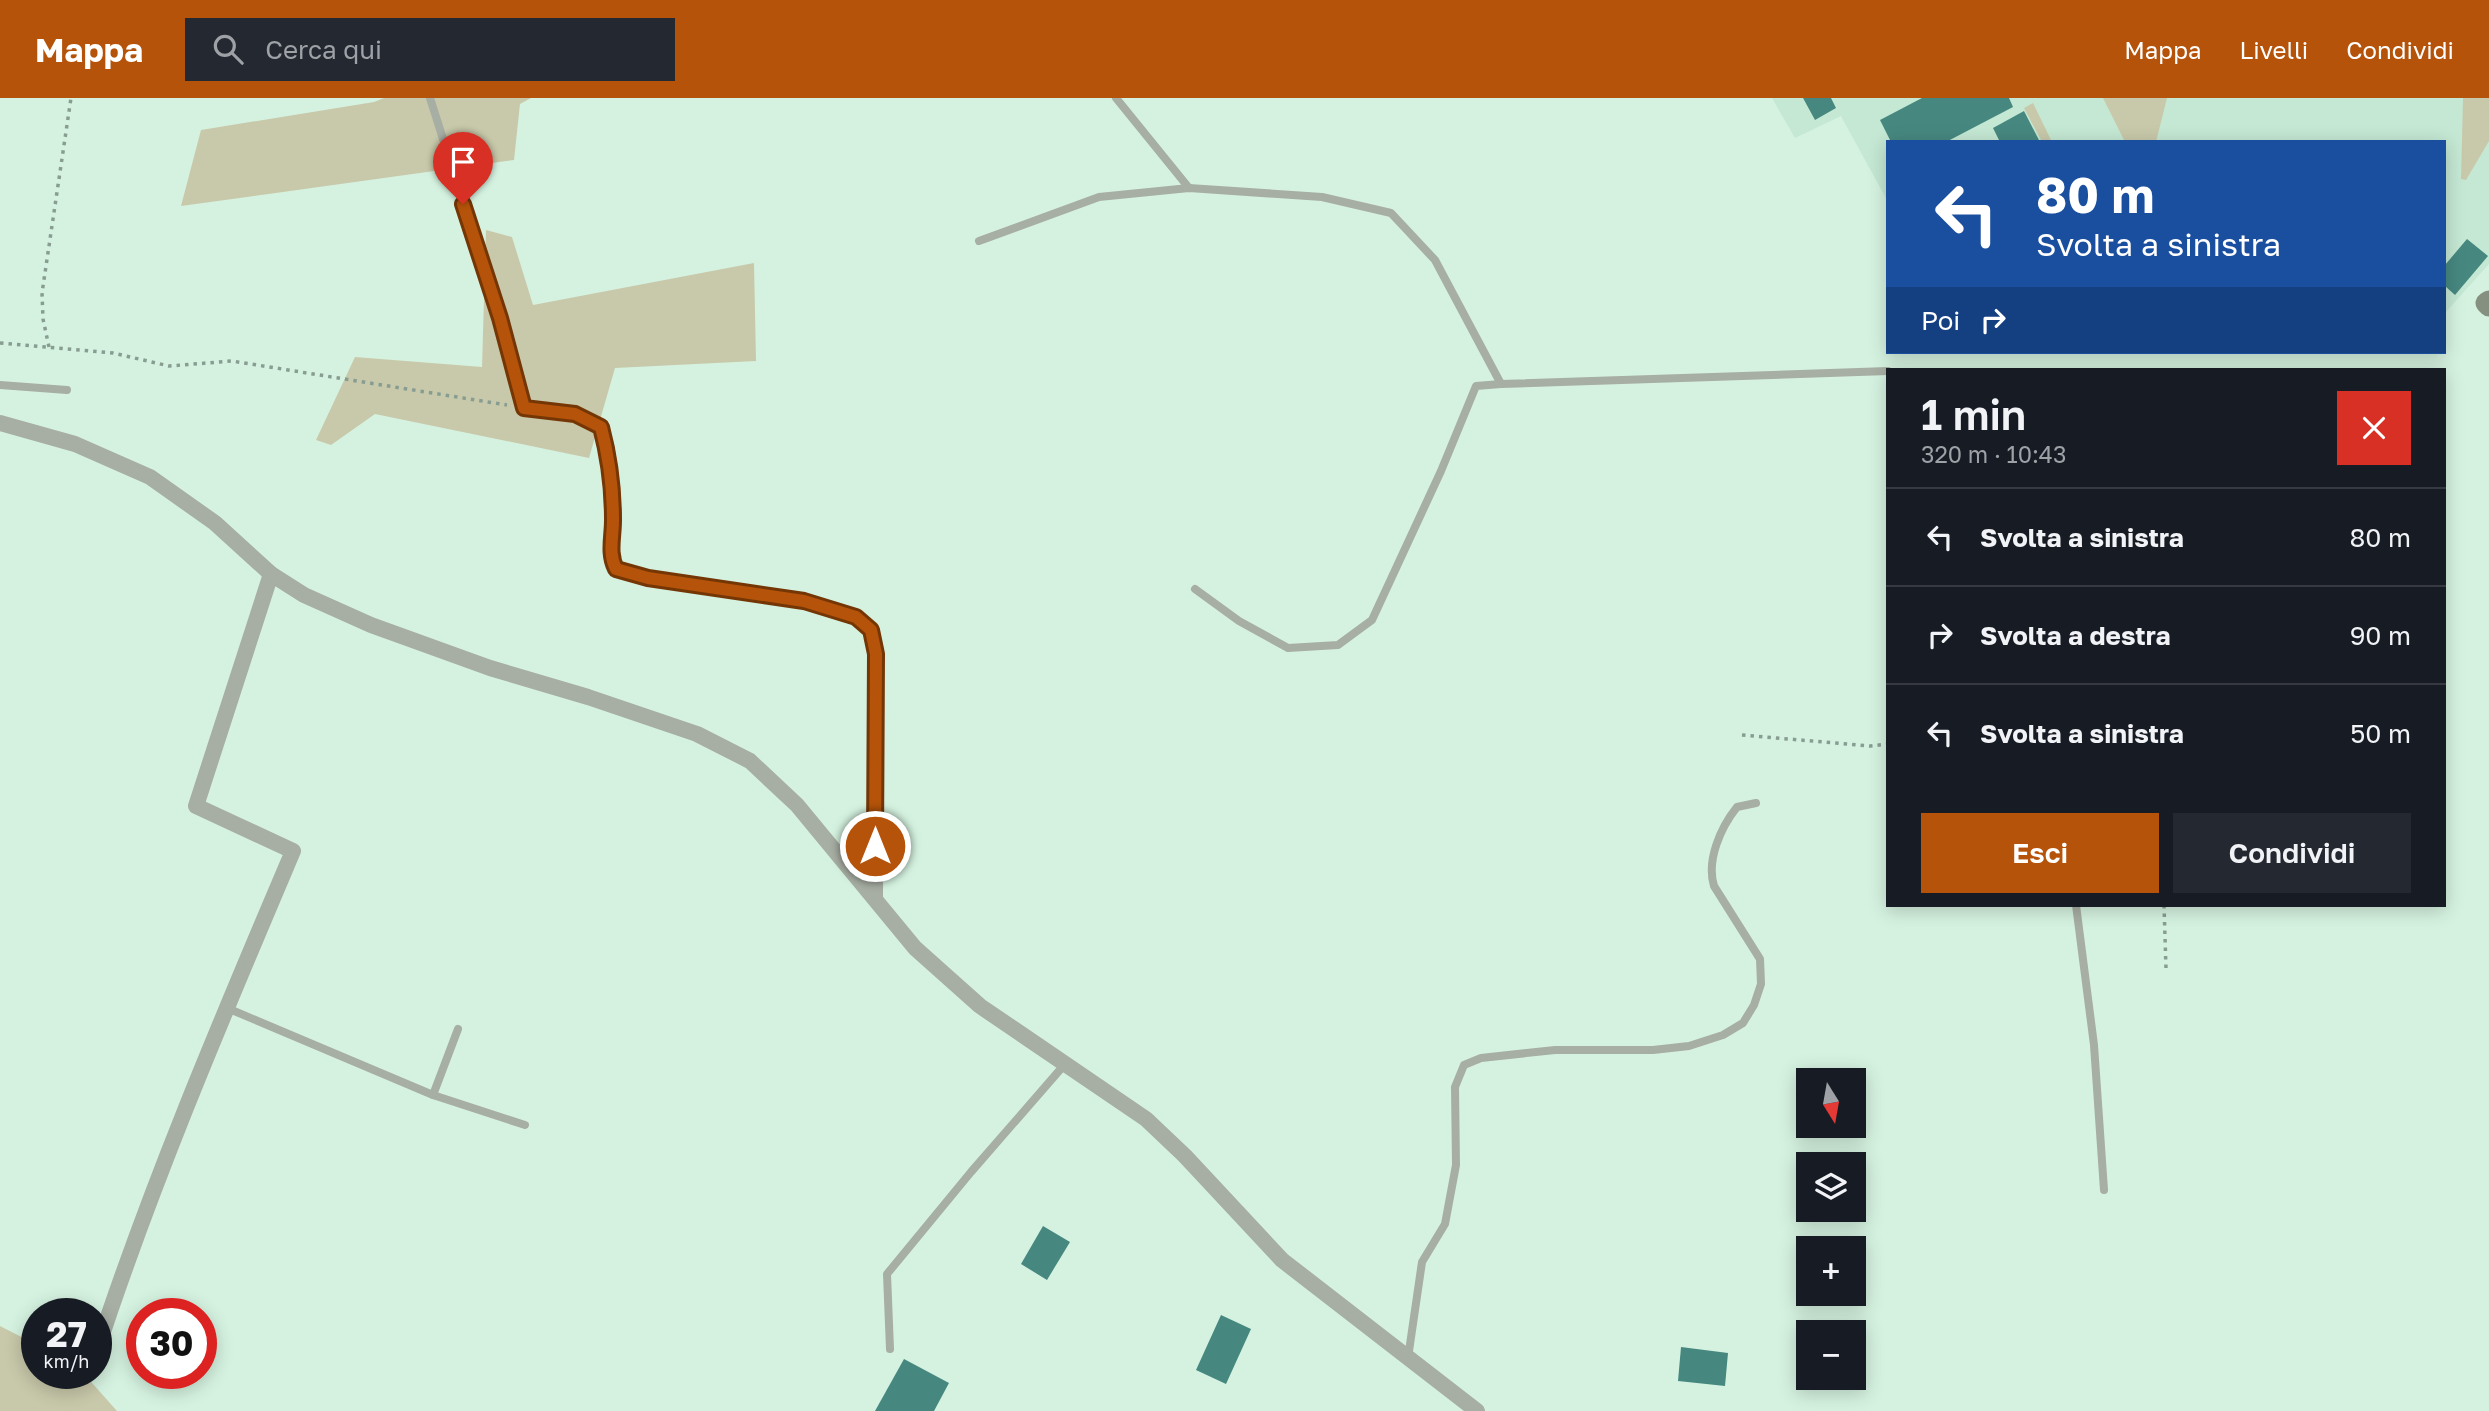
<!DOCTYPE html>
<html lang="it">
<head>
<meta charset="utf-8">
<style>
  :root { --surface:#171b24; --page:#242831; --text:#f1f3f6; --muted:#9ea1a6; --line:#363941; --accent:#b45309 }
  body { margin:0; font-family:"Golos Text",sans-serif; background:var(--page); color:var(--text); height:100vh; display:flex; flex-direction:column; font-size:26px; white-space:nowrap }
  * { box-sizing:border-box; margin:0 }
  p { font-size:23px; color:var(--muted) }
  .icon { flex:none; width:38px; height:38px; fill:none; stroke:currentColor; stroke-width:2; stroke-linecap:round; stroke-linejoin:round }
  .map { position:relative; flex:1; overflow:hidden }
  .details { position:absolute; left:1886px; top:270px; width:560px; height:539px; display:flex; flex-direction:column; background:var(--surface); border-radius:0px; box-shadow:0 4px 18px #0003 }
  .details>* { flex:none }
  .guide { position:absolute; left:1886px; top:42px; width:560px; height:214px; border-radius:0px; box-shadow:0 4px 18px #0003; background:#1a4fa0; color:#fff; overflow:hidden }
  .needle { width:46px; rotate:169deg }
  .tools { position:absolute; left:1796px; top:970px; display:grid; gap:14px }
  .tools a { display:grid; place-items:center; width:70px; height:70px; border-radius:0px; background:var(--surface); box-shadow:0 4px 18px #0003; font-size:35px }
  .speed { position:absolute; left:21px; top:1200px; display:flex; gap:14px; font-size:35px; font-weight:700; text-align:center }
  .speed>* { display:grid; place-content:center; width:91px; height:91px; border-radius:50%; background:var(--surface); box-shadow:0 4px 18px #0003; line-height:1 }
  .speed small { font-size:18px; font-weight:400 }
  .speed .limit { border:10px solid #d22; background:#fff; color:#111 }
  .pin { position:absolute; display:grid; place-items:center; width:60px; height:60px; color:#fff; margin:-72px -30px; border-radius:50% 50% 50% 0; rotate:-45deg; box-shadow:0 0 7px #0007 }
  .pin .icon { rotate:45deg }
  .me { position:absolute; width:77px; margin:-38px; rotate:0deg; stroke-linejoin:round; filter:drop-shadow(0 0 5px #0008) }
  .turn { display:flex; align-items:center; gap:24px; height:147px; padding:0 35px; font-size:32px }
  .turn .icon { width:91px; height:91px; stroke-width:2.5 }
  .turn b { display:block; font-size:49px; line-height:60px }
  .then { display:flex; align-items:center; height:66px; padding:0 35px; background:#0003; gap:14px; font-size:26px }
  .round { display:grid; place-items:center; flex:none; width:74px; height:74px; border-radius:0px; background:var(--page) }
  .headline { display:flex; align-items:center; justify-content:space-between; height:119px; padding:0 35px }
  h1 { font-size:42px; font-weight:600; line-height:52px }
  .cta { display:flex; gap:14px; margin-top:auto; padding:14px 35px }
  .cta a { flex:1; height:80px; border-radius:0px; background:var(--accent); color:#fff; font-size:28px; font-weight:600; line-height:80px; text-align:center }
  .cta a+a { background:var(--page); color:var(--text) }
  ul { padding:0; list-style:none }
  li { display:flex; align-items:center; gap:21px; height:98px; padding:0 35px; border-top:2px solid var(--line) }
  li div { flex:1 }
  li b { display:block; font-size:26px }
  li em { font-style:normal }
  header { display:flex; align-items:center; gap:42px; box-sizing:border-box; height:98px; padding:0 35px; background:var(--accent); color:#fff }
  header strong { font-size:33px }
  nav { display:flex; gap:38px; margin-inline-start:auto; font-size:24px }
  .search { width:490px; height:63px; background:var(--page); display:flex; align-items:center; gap:18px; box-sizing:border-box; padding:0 24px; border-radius:0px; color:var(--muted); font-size:26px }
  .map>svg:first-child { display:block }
</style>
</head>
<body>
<header>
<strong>Mappa</strong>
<div class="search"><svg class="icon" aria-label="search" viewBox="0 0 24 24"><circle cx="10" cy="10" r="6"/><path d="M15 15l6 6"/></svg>Cerca qui</div>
<nav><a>Mappa</a><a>Livelli</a><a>Condividi</a></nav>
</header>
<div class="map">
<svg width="2489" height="1313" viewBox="0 0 2489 1313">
  <rect width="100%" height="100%" fill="#d5f2e0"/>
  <!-- built -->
  <path fill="#c4e8d3" d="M 1772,0 L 2489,0 L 2489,166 L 2445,215 L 2445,44 L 1888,44 L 1888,104 L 1841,18 L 1795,40 Z"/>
  <!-- green -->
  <g fill="#c8c9aa">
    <path d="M 384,0 L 531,0 L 520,6 L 514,62 L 181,108 L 201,32 L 374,4 Z"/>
    <path d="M 2103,0 L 2167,0 L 2156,44 L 2125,44 Z"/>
    <path d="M 2463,0 L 2489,0 L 2489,43 L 2466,82 L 2461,81 Z"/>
    <path d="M 2033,5 L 2052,44 L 2042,44 L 2024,10 Z"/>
    <path d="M 486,132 L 512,139 L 533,207 L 754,165 L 756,263 L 615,270 L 589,360 L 375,316 L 331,347 L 316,342 L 355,259 L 482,269 Z"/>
    <path d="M 0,1228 L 37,1247 L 37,1276 L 84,1276 L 117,1313 L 0,1313 Z"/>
  </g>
  <!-- building -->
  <g fill="#468880">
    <path d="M 1803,0 L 1831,0 L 1836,10 L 1815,22 Z"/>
    <path d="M 1922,0 L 2009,0 L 2013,9 L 1946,44 L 1891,44 L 1880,22 Z"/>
    <path d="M 2024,13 L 2040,44 L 2000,44 L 1993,30 Z"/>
    <path d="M 2467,141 L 2488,158 L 2455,197 L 2445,188 L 2445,167 Z"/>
    <path d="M 1043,1128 L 1070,1144 L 1047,1182 L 1021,1166 Z"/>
    <path d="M 1221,1217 L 1251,1231 L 1226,1286 L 1196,1272 Z"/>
    <path d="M 1681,1249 L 1728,1255 L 1725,1288 L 1678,1283 Z"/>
    <path d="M 904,1261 L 949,1285 L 934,1313 L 875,1313 Z"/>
  </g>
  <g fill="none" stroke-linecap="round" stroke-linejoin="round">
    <!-- path -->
    <g stroke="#889d91" stroke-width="3.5" stroke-dasharray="3.5 5" stroke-linecap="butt">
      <path d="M 0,245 L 113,255 L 169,268 L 232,263 L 507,307"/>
      <path d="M 49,249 L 43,221 L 42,195 L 71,0"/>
      <path d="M 1742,637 L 1870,648 L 1888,646"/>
      <path d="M 2164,807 L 2166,871"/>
    </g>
    <!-- service -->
    <g stroke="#a7aea3" stroke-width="8">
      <path d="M 430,0 L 500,220 L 524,310"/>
      <path d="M 1116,0 L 1189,90"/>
      <path d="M 979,143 L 1099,99 L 1189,90 L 1322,99 L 1391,115 L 1435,162 L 1501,286 L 1888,273"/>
      <path d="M 0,287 L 67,292"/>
      <path d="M 1195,491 L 1239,523 L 1288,550 L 1338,547 L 1372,522 L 1441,373 L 1476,288 L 1501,286"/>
      <path d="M 2076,807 L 2094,947 L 2104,1092"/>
      <path d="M 227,910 L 433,997 L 525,1027"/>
      <path d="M 433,997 L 458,931"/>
      <path d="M 890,1251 L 887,1176 L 971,1074 L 1065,966"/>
      <path d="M 1408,1260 L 1422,1164 L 1445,1126 L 1456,1067 L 1455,989 L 1464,967 L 1481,960 L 1555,952 L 1653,952 L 1689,948 L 1723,937 L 1743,925 L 1754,907 L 1761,886 L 1760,861 L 1714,788 C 1706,762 1721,729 1737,709 L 1756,705"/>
    </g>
    <!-- minor -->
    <g stroke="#a7aea3" stroke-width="16">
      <path d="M 524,310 L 575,316 L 601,329 C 610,358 613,391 613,422 C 613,440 608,455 616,471 L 647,480 L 804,503 L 856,519 L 871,532 L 876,556 L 875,800"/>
      <path d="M 0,325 L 75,346 L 150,379 L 215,425 L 271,476 L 304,497 L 371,527 L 490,570 L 588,599 L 697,636 L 750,663 L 797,707 L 915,850 L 980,908 L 1146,1021 L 1185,1058 L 1282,1162 L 1477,1313"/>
      <path d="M 96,1255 C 152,1084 223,918 293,753 L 196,708 L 271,476"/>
    </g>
    <!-- secondary -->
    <path stroke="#869081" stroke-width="21" d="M 2489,203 L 2486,205 L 2489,208"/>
  </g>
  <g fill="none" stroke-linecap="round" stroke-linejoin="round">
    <!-- route casing -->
    <g stroke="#753606" stroke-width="18">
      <path id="route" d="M 463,106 L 500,220 L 524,310 L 575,316 L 601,329 C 609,359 613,391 613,422 C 613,440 608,455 616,471 L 648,480 L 804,503 L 856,519 L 871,532 L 876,556 L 875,748"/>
    </g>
    <!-- route -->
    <use href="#route" stroke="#b45309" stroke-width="12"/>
  </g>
</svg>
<div class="tools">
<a><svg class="needle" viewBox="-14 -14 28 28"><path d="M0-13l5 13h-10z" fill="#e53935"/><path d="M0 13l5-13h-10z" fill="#9ea1a6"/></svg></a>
<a><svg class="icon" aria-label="layers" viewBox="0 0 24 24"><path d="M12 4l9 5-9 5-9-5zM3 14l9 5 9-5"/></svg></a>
<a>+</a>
<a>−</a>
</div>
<div class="speed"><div>27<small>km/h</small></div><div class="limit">30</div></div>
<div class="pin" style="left:463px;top:106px;background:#d93025"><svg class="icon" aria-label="arrive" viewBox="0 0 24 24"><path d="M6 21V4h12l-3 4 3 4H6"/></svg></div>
<svg class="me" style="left:875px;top:748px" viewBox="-20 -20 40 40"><circle r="17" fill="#b45309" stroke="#fff" stroke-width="3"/><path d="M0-11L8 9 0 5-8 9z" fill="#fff"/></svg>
<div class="guide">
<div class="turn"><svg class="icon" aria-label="left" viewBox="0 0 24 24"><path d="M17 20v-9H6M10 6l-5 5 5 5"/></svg><div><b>80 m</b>Svolta a sinistra</div></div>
<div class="then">Poi<svg class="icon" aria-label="right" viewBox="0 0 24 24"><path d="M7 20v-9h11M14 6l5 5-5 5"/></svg></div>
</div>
<section class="details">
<div class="headline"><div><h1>1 min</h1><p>320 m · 10:43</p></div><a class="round" style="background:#d93025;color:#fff"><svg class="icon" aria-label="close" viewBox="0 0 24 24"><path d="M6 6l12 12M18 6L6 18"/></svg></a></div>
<ul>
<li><svg class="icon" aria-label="left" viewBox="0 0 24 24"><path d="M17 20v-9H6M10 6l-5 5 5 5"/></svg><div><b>Svolta a sinistra</b></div><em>80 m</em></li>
<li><svg class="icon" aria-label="right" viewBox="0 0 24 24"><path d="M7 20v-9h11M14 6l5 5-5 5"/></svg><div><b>Svolta a destra</b></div><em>90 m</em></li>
<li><svg class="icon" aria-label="left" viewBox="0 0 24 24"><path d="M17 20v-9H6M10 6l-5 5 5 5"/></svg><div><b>Svolta a sinistra</b></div><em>50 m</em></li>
</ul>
<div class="cta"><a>Esci</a><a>Condividi</a></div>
</section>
</div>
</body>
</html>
